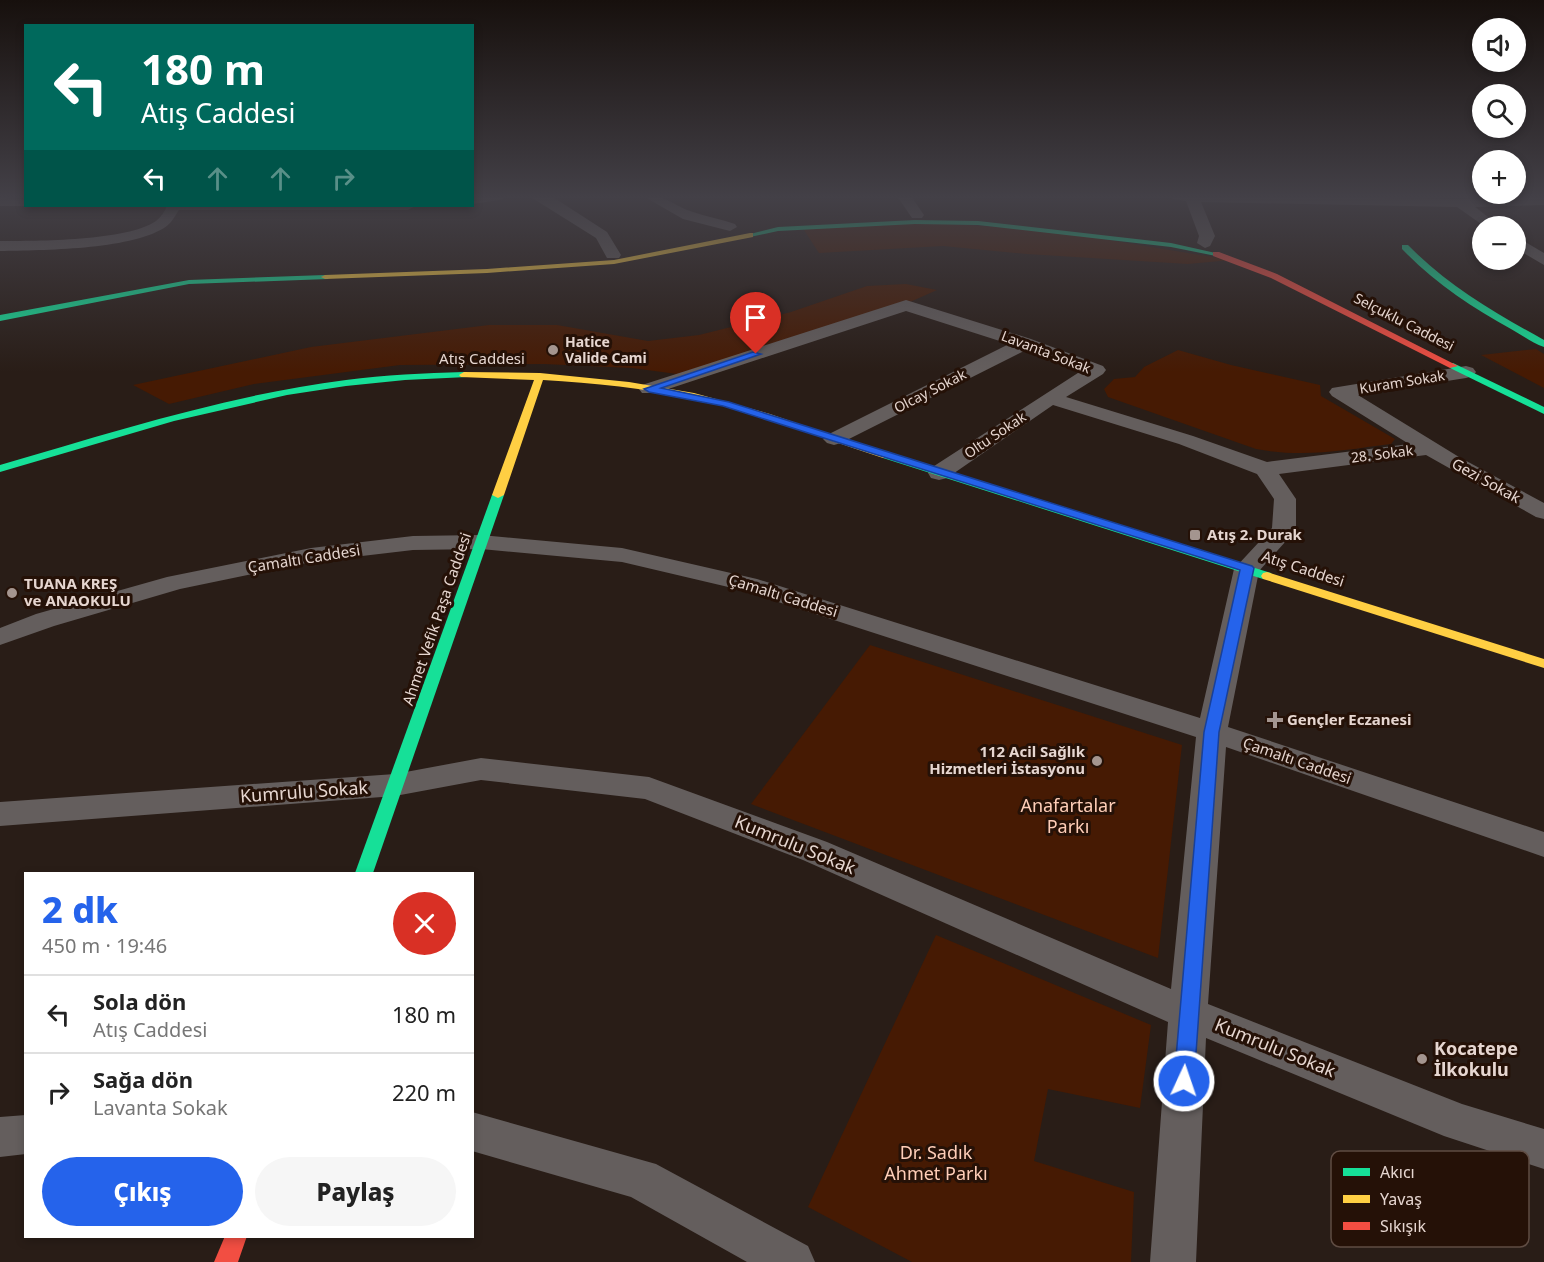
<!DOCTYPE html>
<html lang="tr">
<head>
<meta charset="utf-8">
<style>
  :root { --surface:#fff; --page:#f6f6f6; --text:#222; --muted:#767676; --line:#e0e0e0; --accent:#2563eb }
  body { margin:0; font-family:"Noto Sans",sans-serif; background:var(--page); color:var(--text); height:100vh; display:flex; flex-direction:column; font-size:22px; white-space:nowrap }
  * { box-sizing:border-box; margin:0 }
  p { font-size:20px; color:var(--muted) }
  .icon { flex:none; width:33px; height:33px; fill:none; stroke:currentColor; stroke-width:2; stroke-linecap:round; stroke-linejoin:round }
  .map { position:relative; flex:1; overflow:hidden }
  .sheet { position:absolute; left:24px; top:872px; width:450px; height:366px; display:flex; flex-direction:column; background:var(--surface); border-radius:0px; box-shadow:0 3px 9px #0003 }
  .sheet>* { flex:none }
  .hud { position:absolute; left:24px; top:24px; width:450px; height:183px; border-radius:0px; box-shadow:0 3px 9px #0003; background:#00695c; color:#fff; overflow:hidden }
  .tools { position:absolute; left:1472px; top:18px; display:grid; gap:12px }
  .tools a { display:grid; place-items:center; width:54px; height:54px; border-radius:50%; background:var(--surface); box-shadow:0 3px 9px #0003; font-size:30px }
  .pin { position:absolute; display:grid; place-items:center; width:51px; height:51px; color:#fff; margin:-62px -26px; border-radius:50% 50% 50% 0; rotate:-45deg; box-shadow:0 0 6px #0007 }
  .pin .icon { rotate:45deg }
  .me { position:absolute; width:66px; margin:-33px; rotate:3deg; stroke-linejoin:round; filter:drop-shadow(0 0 4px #0008) }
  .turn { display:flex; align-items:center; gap:21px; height:126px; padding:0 18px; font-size:27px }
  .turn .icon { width:78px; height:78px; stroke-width:2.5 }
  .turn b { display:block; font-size:42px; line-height:51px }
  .lanes { display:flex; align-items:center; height:57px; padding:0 18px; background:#0003; justify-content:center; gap:30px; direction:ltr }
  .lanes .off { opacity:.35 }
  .round { display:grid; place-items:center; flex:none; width:63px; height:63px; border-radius:32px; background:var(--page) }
  .summary { display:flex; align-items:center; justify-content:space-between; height:102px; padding:0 18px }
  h1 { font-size:36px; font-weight:800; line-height:45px; color:var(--accent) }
  .action { display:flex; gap:12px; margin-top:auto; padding:12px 18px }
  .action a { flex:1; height:69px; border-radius:36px; background:var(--accent); color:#fff; font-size:24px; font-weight:800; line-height:69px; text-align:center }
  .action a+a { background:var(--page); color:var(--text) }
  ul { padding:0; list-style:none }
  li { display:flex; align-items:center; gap:18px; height:78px; padding:0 18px; border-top:2px solid var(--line) }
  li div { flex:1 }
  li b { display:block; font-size:22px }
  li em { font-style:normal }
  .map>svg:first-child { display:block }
</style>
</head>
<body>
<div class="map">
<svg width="1544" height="1262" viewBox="0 0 1544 1262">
  <rect width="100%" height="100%" fill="#291d17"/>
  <!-- green -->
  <g fill="#461a03">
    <path d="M 913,222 L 1047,230 L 1231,260 L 1188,264 L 1027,254 L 943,246 L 819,253 L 802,227 Z"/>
    <path d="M 906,284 L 937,290 L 910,302 L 677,374 L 632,368 L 544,364 L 400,365 L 254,384 L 169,404 L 133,385 L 311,347 L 489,325 L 557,325 L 648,341 L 699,335 L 791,312 L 867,286 Z"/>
    <path d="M 1536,349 L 1544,354 L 1544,388 L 1481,355 Z"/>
    <path d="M 1178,350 L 1231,365 L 1320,385 L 1321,396 L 1395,439 L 1391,444 C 1344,450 1304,458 1256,449 L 1108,397 L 1104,389 L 1114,379 L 1135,377 L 1144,367 Z"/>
    <path d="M 870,645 L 1182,745 L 1158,958 L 751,804 Z"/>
    <path d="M 936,935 L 1151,1025 L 1140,1108 L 1048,1089 L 1034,1161 L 1134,1192 L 1131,1262 L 912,1262 L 808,1207 Z"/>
  </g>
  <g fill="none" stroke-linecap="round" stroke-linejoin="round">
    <!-- street -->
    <g fill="#645e5d" fill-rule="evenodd">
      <path d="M 472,196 L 507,196 L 500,200 L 472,204 Z"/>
      <path d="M 529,196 L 547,196 L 556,199 L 607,232 L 621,255 L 619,258 L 607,258 L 596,238 Z"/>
      <path d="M 643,196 C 666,194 673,206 693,212 C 707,217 721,219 735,224 L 737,227 L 730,231 L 683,219 Z"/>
      <path d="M 897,196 L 911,196 L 924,215 L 922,218 L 912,218 Z"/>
      <path d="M 1171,196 L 1460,199 L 1544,197 L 1544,205 L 1475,207 L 1500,226 L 1484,226 L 1457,207 L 1201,202 L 1215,236 L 1210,246 L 1205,248 L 1197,243 L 1199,236 L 1186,201 L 1173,199 Z"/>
      <path d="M 0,198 L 26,199 L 26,206 L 31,206 L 0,206 Z"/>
      <path d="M 167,206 L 415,206 L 408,210 L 179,210 C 175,216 171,224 164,228 C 128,250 43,250 0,251 L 0,241 C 36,241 128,241 156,221 C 161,217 165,211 167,206 Z"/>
      <path d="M 1515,236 L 1544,253 L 1544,265 L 1515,248 Z"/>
      <path d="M 906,300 L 1031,339 L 1103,366 L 1106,370 L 1103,374 L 1066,397 L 1193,436 L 1267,462 L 1409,444 L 1332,396 L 1329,392 L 1332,388 L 1466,366 L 1473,368 L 1476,372 L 1473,376 L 1466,378 L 1358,395 L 1459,457 L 1544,503 L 1544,519 L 1536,517 L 1426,455 L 1279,474 L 1296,499 L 1296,530 L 1259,571 L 1228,727 L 1544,832 L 1544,857 L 1226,747 L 1208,1004 L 1462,1104 L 1544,1129 L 1544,1169 L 1444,1136 L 1206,1038 L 1196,1262 L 1150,1262 L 1168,1022 L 803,860 L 645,799 L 481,780 L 395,796 L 0,826 L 0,802 L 395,774 L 481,758 L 649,777 L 827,842 L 1171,989 L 1196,737 L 741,590 L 622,562 L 481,549 L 413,550 L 311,562 L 180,589 L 54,626 L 0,645 L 0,628 L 36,614 L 167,577 L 311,548 L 413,536 L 481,535 L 622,548 L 757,579 L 1200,718 L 1234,569 L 1272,528 L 1274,499 L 1257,474 L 1179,444 L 1053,405 L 947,478 L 939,480 L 931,478 L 928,473 L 931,468 L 1081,371 L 1026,350 L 841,443 L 834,445 L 827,443 L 823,439 L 827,435 L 1009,344 L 906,311 L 656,393 L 642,393 L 639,389 L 642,385 Z"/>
      <path d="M 472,1112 L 656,1164 L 808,1246 L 815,1262 L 747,1262 L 631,1197 L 472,1151 Z"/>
      <path d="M 26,1115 L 26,1154 L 0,1157 L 0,1117 Z"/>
    </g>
    <!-- fast -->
    <g fill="#16e098" fill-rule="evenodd">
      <path d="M 915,220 L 978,221 L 1171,243 L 1220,254 L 1216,256 L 1171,247 L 978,225 L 915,224 L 778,231 L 750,237 L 746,235 L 778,227 Z"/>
      <path d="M 1402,245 L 1408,245 C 1448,286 1495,313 1544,340 L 1544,347 C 1532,343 1522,335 1511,329 C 1471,307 1434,282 1402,249 Z"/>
      <path d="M 325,275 L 329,277 L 328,279 L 189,284 L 0,321 L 0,315 L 189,280 Z"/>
      <path d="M 1453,363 L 1544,407 L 1544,414 L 1450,368 L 1450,364 Z"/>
      <path d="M 464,372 L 469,375 L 467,377 L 405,380 L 346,386 L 287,395 L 174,421 L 0,472 L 0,465 C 113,432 228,395 346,380 C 385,375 424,373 464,372 Z"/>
      <path d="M 887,453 L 1271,573 L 1273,576 L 1271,579 L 1263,579 L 883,458 L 882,456 Z"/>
      <path d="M 498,492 L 504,495 L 373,873 L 355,873 L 492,495 Z"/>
    </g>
    <!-- slow -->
    <g fill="#ffcf43" fill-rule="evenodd">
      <path d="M 750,233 L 753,233 L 753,237 L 614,264 L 487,273 L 325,279 L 321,277 L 325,275 L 487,269 L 614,260 Z"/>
      <path d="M 464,372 L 540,373 L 629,382 L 694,393 L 770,414 L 892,456 L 891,458 L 883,458 C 821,438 759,413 694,399 C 645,388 594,383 543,380 L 504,495 L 498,498 L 492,495 L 534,380 L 461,377 L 459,375 Z"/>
      <path d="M 1267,572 L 1544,659 L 1544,668 L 1263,579 L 1261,576 L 1263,573 Z"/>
    </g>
    <!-- jam -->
    <g fill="#f24e42" fill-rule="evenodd">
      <path d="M 1213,252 L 1219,252 L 1277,274 L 1458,366 L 1450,368 L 1271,278 L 1213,256 Z"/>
      <path d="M 225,1236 L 247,1236 L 238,1262 L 214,1262 Z"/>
    </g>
  </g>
  <!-- sky -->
  <linearGradient id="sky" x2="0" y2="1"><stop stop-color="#17100d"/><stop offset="0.53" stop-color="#434047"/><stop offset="1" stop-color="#434047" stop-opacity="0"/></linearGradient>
  <rect width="1544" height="372" fill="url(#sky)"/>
  <!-- route -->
  <path fill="#2563eb" stroke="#184099" stroke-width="1.5" d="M 753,352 L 761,354 L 661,388 L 729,402 L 1252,566 L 1254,568 L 1219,732 L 1194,1081 L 1191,1087 L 1184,1090 L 1177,1087 L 1174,1081 L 1204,732 L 1240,570 L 723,406 L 649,392 L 644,389 Z"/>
  <!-- markers -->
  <g fill="#a4958f" stroke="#251107" stroke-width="2">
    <circle cx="553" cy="350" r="6"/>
    <rect x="1189" y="529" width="12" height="12" rx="3"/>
    <circle cx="12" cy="593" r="6"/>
    <path d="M1272 711h6v6h6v6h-6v6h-6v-6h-6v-6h6z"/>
    <circle cx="1097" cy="761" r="6"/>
    <circle cx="1422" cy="1059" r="6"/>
  </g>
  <g text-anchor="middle" stroke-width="6" stroke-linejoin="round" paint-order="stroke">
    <!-- far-street labels -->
    <g font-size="14" fill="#e6d6d0" stroke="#251107">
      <text transform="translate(1404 322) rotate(27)" y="5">Selçuklu Caddesi</text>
      <text transform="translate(1046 352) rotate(21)" y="5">Lavanta Sokak</text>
      <text transform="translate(1402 382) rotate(-9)" y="5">Kuram Sokak</text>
      <text transform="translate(930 391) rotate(-27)" y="5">Olcay Sokak</text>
      <text transform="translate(995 435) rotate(-34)" y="5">Oltu Sokak</text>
      <text transform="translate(1382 454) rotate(-7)" y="5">28. Sokak</text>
    </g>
    <!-- far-poi labels -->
    <g font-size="14" font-weight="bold" fill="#e6d6d0" stroke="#251107" text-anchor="start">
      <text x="565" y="347">Hatice<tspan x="565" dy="16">Valide Cami</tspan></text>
    </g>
    <!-- street labels -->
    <g font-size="15" fill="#e6d6d0" stroke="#251107">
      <text x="482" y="364">Atış Caddesi</text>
      <text transform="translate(1486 481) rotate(29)" y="5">Gezi Sokak</text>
      <text transform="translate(304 559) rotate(-9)" y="5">Çamaltı Caddesi</text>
      <text transform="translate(1303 569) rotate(18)" y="5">Atış Caddesi</text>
      <text transform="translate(783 596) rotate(17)" y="5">Çamaltı Caddesi</text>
      <text transform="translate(437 619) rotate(-71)" y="5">Ahmet Vefik Paşa Caddesi</text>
      <text transform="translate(1297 761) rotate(19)" y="5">Çamaltı Caddesi</text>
    </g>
    <!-- poi labels -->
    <g font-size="15" font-weight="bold" fill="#e6d6d0" stroke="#251107" text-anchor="start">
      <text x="1207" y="540">Atış 2. Durak</text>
      <text x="24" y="589">TUANA KREŞ<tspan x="24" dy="17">ve ANAOKULU</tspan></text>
      <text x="1287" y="725">Gençler Eczanesi</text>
      <text x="1085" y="757" text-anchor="end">112 Acil Sağlık<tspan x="1085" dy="17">Hizmetleri İstasyonu</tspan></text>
    </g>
    <!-- near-street labels -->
    <g font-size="18" fill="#e6d6d0" stroke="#251107">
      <text transform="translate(304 792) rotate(-4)" y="6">Kumrulu Sokak</text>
      <text transform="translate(795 845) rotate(22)" y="6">Kumrulu Sokak</text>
      <text transform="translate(1275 1048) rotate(22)" y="6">Kumrulu Sokak</text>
    </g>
    <!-- near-park labels -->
    <g font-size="18" fill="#ffceb8" stroke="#251107">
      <text x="1068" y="812">Anafartalar<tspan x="1068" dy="21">Parkı</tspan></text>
      <text x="936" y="1159">Dr. Sadık<tspan x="936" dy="21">Ahmet Parkı</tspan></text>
    </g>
    <!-- near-poi labels -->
    <g font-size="18" font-weight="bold" fill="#e6d6d0" stroke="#251107" text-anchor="start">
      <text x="1434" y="1055">Kocatepe<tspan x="1434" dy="21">İlkokulu</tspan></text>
    </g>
  </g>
  <!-- legend -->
  <rect x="1331" y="1151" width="198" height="96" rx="9" fill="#251107" stroke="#5f4c43" stroke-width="1.5"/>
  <rect x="1343" y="1168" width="27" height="8" fill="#16e098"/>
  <rect x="1343" y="1195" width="27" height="8" fill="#ffcf43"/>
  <rect x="1343" y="1222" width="27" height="8" fill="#f24e42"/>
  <g font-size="16" fill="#e6d6d0">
    <text x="1380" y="1178">Akıcı</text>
    <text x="1380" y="1205">Yavaş</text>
    <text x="1380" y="1232">Sıkışık</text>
  </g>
</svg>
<div class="tools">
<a><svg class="icon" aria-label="sound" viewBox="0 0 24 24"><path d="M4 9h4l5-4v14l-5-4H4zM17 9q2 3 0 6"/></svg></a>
<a><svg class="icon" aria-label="search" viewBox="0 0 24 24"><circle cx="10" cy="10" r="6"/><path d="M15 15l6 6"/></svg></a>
<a>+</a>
<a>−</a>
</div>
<div class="pin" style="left:756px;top:354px;background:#d93025"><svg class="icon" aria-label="arrive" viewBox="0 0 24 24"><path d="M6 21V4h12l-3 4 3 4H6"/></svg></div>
<svg class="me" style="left:1184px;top:1081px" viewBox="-20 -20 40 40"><circle r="17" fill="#2563eb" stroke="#fff" stroke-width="3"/><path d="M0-11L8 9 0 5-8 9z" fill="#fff"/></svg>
<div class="hud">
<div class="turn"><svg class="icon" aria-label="left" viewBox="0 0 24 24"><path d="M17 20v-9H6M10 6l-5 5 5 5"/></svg><div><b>180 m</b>Atış Caddesi</div></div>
<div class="lanes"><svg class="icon" aria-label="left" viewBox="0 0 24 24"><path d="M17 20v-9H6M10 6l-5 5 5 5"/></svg><svg class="icon off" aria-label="ahead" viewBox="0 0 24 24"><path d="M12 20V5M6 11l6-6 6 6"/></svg><svg class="icon off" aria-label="ahead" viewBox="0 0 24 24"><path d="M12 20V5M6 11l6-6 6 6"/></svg><svg class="icon off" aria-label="right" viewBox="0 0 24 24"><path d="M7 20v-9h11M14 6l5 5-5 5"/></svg></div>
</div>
<section class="sheet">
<div class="summary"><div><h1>2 dk</h1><p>450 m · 19:46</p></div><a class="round" style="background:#d93025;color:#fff"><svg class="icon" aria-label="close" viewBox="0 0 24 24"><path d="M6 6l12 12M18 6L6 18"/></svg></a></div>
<ul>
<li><svg class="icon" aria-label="left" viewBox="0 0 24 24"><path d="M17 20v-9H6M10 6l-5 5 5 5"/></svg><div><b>Sola dön</b><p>Atış Caddesi</p></div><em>180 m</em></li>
<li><svg class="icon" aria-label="right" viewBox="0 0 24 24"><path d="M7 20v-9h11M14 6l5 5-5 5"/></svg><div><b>Sağa dön</b><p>Lavanta Sokak</p></div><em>220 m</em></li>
</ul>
<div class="action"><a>Çıkış</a><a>Paylaş</a></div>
</section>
</div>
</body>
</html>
